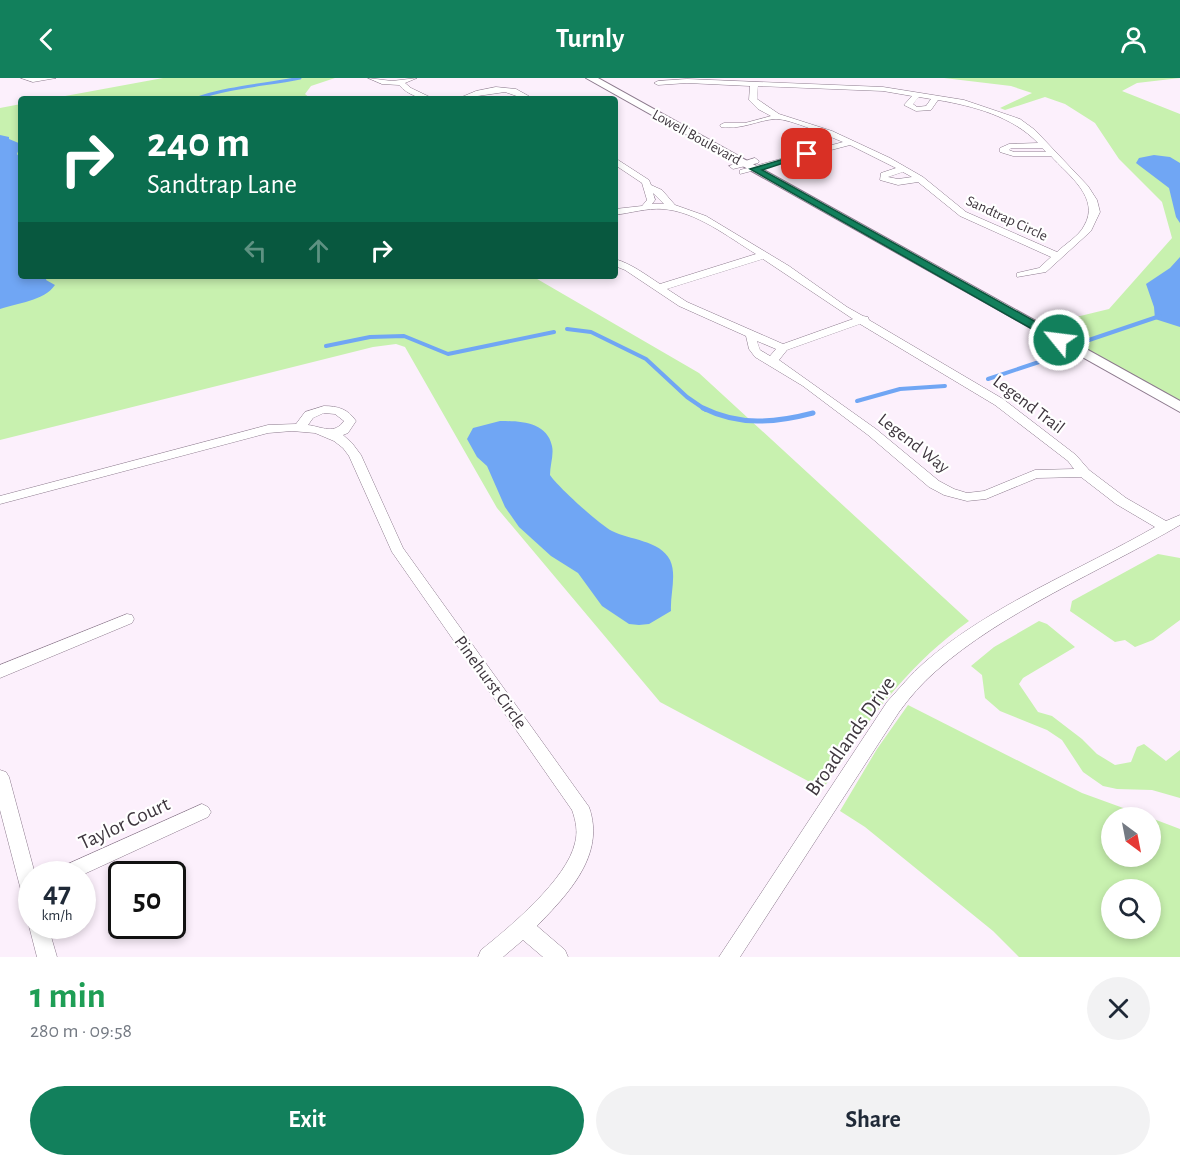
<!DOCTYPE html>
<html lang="en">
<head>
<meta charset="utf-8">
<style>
  :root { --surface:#fff; --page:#f2f2f3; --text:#1f2937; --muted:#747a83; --accent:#12805c }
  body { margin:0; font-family:"Alegreya Sans",sans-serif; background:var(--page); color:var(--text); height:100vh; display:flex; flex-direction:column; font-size:22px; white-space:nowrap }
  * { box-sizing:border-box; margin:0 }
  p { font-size:20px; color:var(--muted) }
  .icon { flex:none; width:33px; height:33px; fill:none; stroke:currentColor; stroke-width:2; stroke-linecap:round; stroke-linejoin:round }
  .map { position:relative; height:879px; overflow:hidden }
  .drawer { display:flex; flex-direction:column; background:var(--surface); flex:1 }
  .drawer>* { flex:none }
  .hud { position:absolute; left:18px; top:18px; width:600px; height:183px; border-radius:6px; box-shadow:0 3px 9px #0003; background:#0b6e4f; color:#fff; overflow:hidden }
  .needle { width:39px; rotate:148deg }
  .buttons { position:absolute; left:1101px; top:729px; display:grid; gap:12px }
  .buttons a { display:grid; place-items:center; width:60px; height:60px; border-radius:50%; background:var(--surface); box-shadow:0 3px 9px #0003; font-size:30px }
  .speed { position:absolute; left:18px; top:783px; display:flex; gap:12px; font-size:30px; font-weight:700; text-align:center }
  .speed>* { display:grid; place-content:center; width:78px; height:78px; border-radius:50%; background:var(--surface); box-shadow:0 3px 9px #0003; line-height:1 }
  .speed small { font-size:15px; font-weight:400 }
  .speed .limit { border:3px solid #111; border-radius:9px; background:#fff; color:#111 }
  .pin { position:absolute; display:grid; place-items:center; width:51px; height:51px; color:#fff; margin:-26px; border-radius:12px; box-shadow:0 3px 9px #0006 }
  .me { position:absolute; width:66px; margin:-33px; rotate:299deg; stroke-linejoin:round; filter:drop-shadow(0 0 4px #0008) }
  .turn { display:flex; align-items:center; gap:21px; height:126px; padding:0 30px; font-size:27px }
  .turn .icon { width:78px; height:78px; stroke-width:2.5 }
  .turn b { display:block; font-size:42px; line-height:51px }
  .lanes { display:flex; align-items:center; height:57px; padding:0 30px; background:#0003; justify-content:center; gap:30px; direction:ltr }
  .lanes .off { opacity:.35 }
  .round { display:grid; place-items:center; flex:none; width:63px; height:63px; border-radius:32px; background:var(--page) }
  .overview { display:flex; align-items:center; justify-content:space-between; height:102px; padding:0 30px }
  h1 { font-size:36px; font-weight:600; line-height:45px; color:#1e9e55 }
  .primary-button { display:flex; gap:12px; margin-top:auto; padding:12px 30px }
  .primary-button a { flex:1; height:69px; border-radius:36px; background:var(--accent); color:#fff; font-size:24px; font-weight:600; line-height:69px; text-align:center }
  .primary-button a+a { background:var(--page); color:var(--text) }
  header { display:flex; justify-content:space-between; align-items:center; height:78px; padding:0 30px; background:var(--accent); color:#fff; font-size:27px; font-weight:600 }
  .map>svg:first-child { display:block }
</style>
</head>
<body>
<header><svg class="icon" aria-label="back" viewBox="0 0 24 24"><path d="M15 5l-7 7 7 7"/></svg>Turnly<svg class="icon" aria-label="person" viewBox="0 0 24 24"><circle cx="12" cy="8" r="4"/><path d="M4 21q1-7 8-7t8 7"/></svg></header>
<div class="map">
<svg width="1180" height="879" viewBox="0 0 1180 879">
  <rect width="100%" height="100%" fill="#fcf0fc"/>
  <!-- green -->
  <g fill="#c8f1af" fill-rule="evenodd">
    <path d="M 163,0 L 335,0 L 311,8 L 305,16 L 311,21 L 49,21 Z"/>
    <path d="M 944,0 L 1180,0 L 1137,5 L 1122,13 L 1180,36 L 1180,323 L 1043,247 L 1109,231 L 1172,160 L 1162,124 L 1119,81 L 1095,45 L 1065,26 L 1045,19 L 1005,32 L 1000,30 L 1032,15 L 1011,8 Z"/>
    <path d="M 21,26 L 21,198 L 532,198 L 699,295 L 969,543 C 904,590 866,645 823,711 L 660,624 L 497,430 L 405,269 L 396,266 L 373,269 L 0,362 L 0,30 Z"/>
    <path d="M 1158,476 L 1180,480 L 1180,542 L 1153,562 L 1135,569 L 1125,562 L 1115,564 L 1070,533 L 1072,523 Z"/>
    <path d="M 1039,543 L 1047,546 L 1075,569 L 1023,600 L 1019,606 L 1038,634 L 1052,638 L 1082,661 L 1097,676 L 1115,687 L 1131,684 L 1137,669 L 1144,666 L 1166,683 L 1180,672 L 1180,720 L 1152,712 L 1117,711 L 1103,708 L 1083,694 L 1062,662 L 1047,652 L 1000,633 L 985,620 L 982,597 L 971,588 L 994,569 Z"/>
    <path d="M 908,627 L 1082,715 L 1148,739 L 1112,740 L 1112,778 L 1150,778 L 1151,740 L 1180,751 L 1180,879 L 1019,879 L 993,853 L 865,749 L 840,733 L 877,671 ZM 1112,812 L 1150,812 L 1150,850 L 1112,850 Z"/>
  </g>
  <!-- water -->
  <g fill="#70a6f4">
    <path d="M 0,57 L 9,59 L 9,61 L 21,66 L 17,76 L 21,81 L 21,198 L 47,198 L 46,202 L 55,207 C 44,223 17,225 0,231 Z"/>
    <path d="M 1154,77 L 1170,79 L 1180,85 L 1180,145 L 1176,139 L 1169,110 L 1136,85 L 1139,80 Z"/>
    <path d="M 1180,179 L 1180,249 L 1155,241 L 1154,229 L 1146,206 L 1170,190 Z"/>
    <path d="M 500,343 C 520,343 547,344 552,368 C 554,377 550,387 550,397 C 557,408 600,447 612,453 C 629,462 660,462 670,482 C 677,497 670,516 671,533 L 649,546 L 639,547 L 629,546 L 602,528 L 578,495 L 551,478 L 519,449 L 505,429 L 487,388 L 477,379 L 467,361 L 473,350 Z"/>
  </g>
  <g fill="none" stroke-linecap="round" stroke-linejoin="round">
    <!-- stream-far2 -->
    <path stroke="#70a6f4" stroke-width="3" d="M 195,21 C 228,9 265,7 300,0"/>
    <!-- stream-far1 -->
    <g stroke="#70a6f4" stroke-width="4">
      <path d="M 567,251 L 591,254 L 646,281 L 687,319 L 706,332"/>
      <path d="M 1089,262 L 1160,238"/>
      <path d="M 326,268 L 370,259 L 404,258 L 448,276 L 554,254"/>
      <path d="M 988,301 L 1042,283"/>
      <path d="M 857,323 L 900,311 L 945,308"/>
    </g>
    <!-- stream -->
    <path stroke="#70a6f4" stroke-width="5" d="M 703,330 C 739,348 775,345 813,335"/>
    <!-- minor casing -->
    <g stroke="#8c7a8d" stroke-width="1">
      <g id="minor">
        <path d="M 21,0 L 56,0 L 33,4 Z"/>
        <path d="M 368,0 L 392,3 L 417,0 L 405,5 L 411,10 L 434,21 C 420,21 408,17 399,7 L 382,6 Z"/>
        <path d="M 687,1 L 883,9 L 964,22 L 1020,41 L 1035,52 L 1088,108 L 1097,122 L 1100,134 L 1091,153 L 1046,194 L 1017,199 L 1017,195 L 1039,190 L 1051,179 L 960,138 L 918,104 L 898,107 L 880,102 L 881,95 L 896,90 L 850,67 L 740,96 L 740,92 L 843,64 C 828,58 791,41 776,41 C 757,42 743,52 721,49 L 720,47 L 724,45 L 745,45 L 771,38 L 758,31 L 749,22 L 750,8 L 687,5 L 658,7 L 654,5 L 658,3 ZM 758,8 L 883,13 L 912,18 L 904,27 L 916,33 L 931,32 L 938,22 C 973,28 1012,38 1038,65 L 1009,66 L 1000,70 L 1000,74 L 1013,78 L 1051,78 C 1068,97 1101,120 1084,148 C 1079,158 1065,166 1057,174 L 966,134 L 923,99 L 890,80 L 832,53 L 779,36 L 757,21 ZM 919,19 L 931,21 L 926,28 L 917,29 L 913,26 ZM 1011,70 L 1042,70 L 1046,74 L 1014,74 L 1009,72 ZM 903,94 L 912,99 L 898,101 L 888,99 Z"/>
        <path d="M 496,9 L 516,11 L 534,21 L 525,21 L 505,14 L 457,21 L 476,13 Z"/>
        <path d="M 615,80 L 649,102 L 651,107 L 662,112 L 675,127 L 706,138 L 789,188 L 847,229 L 863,238 L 868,239 L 869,242 L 1003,321 L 1076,377 L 1089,392 L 1126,420 L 1166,443 L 1180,437 L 1180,447 C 1103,492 1002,534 936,593 C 922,605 910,619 899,634 L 740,879 L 719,879 L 887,624 C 899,611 911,596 925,584 C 991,527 1080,492 1155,449 L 1116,426 L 1081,399 L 1037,400 L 986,421 L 967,423 L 944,417 L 929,409 L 868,357 L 803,308 L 755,279 L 749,271 L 746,258 L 679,228 L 625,192 L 615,188 L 615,181 C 632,186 646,197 660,206 L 756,176 C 728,159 696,133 662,131 C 647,130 630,135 615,137 L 615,131 L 642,128 L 647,122 L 642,105 L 615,87 ZM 653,115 L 664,126 L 652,126 L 655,122 ZM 763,181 L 853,241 L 783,266 L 687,224 L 667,211 ZM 860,246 L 995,327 L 1068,383 L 1074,391 L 1035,392 L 984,413 L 967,415 L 954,411 L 939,403 L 876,351 L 779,282 L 787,272 ZM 757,263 L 776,271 L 770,278 L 760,272 Z"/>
        <path d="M 755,80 L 759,83 L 758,85 L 733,91 L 729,88 Z"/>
        <path d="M 324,328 C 338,328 348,331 356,343 L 348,355 L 343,357 L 352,365 L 361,377 L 403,470 L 589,729 C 606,777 568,816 537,848 L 565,872 L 568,879 L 543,879 L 523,862 L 503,879 L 478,879 L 481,872 C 510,849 567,801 575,765 C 578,754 576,743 572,732 L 392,474 L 349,378 L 343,370 L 334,363 L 315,355 L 292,353 L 268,355 L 0,426 L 0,418 L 268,347 L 296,346 L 305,334 ZM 324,335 L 335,336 L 344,343 C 334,357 323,349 308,347 L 313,340 Z"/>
        <path d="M 127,536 L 132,537 L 134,541 L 132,545 L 0,600 L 0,587 Z"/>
        <path d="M 0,692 L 6,694 L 9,699 L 35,796 L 32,796 L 32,829 L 25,826 L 23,820 L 0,732 Z"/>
        <path d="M 202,726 L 208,729 L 211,734 L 208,739 L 82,797 L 57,796 L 59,790 Z"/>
        <path d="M 32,843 L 32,848 L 48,848 L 57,879 L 37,879 L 29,848 Z"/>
      </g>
    </g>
    <!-- secondary casing -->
    <g stroke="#8c7a8d" stroke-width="2">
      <path id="secondary" d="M 586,0 L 598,0 L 1180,323 L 1180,334 Z"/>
    </g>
    <!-- minor -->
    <use href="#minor" fill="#fff" fill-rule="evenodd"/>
    <!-- secondary -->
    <use href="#secondary" fill="#fff" fill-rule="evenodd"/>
  </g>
  <!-- route -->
  <path fill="#12805c" stroke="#0c533c" stroke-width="1.5" d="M 804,75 L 811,76 L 762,92 L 1063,259 L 1063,264 L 1055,264 L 750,91 Z"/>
  <g text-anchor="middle" stroke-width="4.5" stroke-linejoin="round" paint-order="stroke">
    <!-- far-street labels -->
    <g font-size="15" fill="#3e363e" stroke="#fff">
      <text transform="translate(697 59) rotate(29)" y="5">Lowell Boulevard</text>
      <text transform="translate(1007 140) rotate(25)" y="5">Sandtrap Circle</text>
    </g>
    <!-- street labels -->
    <g font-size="18" fill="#3e363e" stroke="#fff">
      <text transform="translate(1029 326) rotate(37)" y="6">Legend Trail</text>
      <text transform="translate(914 365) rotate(38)" y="6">Legend Way</text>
      <text transform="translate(491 604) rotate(54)" y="6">Pinehurst Circle</text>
    </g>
    <!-- near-street labels -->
    <g font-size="21" fill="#3e363e" stroke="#fff">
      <text transform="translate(850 658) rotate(-55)" y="7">Broadlands Drive</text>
      <text transform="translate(124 745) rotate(-25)" y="7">Taylor Court</text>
    </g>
  </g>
</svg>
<div class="buttons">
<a><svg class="needle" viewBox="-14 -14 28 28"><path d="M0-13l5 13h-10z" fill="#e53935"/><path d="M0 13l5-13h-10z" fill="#747a83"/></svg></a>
<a><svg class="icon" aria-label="search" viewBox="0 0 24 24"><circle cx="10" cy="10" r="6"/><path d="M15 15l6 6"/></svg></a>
</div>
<div class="speed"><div>47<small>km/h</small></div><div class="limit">50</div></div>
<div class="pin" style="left:807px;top:76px;background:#d93025"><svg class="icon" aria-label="arrive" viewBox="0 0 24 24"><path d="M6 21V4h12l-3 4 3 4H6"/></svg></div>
<svg class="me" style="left:1059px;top:262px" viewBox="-20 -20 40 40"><circle r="17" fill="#12805c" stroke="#fff" stroke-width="3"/><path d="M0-11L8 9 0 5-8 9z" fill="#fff"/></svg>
<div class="hud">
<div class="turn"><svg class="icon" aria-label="right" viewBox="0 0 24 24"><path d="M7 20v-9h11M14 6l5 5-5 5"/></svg><div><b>240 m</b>Sandtrap Lane</div></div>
<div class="lanes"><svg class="icon off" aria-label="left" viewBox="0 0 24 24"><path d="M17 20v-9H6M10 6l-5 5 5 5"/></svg><svg class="icon off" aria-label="ahead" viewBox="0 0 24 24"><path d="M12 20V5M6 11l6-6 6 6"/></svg><svg class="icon" aria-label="right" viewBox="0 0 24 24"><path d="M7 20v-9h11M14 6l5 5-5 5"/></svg></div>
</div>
</div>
<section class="drawer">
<div class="overview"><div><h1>1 min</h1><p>280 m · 09:58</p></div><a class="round"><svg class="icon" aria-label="close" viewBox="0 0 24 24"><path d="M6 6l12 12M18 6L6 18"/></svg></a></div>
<div class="primary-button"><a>Exit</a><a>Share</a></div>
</section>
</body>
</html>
